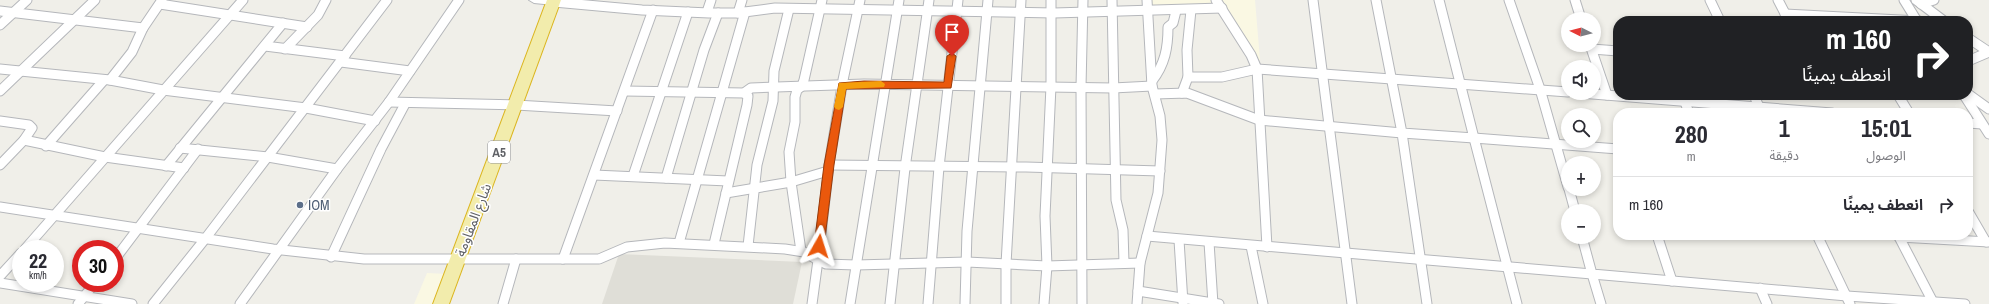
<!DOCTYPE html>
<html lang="ar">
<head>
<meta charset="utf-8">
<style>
  :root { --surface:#fff; --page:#f7f7f7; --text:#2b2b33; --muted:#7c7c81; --line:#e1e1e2 }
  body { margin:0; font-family:"Archivo Narrow","Noto Sans Arabic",sans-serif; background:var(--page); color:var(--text); direction:rtl; height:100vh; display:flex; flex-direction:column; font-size:15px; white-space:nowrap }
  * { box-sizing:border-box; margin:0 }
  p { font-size:13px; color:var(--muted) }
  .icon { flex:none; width:22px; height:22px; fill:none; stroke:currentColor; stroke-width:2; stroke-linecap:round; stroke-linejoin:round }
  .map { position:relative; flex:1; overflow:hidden; direction:ltr }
  .details { position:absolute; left:1613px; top:108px; width:360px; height:132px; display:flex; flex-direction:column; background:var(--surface); border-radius:16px; box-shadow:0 2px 6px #0003; direction:rtl }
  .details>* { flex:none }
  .top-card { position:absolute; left:1613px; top:16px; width:360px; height:84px; border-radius:16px; box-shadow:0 2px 6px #0003; direction:rtl; background:#202124; color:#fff; overflow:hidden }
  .needle { width:26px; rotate:276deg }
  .fabs { position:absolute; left:1561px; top:12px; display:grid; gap:8px }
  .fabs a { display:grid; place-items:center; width:40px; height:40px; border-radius:50%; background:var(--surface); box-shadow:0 2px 6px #0003; font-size:20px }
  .speed { position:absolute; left:12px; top:240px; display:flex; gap:8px; font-size:20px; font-weight:700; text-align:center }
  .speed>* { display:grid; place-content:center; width:52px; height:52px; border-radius:50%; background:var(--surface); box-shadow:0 2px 6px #0003; line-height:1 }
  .speed small { font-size:10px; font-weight:400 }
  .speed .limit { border:6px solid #d22; background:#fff; color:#111 }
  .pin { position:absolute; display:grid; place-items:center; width:34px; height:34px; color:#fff; margin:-41px -17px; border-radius:50% 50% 50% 0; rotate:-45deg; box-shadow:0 0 4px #0007 }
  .pin .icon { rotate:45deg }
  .me { position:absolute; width:44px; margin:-22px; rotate:6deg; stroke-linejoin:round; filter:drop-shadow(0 0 3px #0008) }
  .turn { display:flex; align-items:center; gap:14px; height:84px; padding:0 16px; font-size:18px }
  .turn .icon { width:52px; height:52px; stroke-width:2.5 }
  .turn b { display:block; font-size:28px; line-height:34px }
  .eta { display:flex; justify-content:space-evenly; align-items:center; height:68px; text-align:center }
  .eta b { font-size:24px; font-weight:700; line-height:28px }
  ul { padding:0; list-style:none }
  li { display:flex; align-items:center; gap:12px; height:56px; padding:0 16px; border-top:1px solid var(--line) }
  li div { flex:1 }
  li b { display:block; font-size:15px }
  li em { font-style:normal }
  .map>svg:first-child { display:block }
</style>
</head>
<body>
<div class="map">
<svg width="1989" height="304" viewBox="0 0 1989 304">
  <rect width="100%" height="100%" fill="#f0efe9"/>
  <!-- commercial -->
  <g fill="#faf8e3">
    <path d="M 1148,0 L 1255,0 L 1260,60 L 1256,59 L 1223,6 L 1151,10 Z"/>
    <path d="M 427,273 L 447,274 L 436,304 L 414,304 Z"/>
  </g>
  <!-- education -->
  <path fill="#dfded7" d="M 619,254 L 802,262 L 793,304 L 602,304 Z"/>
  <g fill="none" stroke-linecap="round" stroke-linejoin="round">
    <!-- minor casing -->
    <g stroke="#b5b7bb" stroke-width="11">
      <g id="minor">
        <path d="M 860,0 L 843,80 L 829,165 L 818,260 L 826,264 L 856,265 L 967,262 L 1047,266 L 1140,263"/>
        <path d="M 1112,0 L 1116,200 L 1123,230 L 1124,263"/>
        <path d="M 1216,0 L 1251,55 L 1257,69 L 1267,247"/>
        <path d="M 1313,0 L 1352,304"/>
        <path d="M 1376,0 L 1402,133 L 1474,138 L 1439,0"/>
        <path d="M 1509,0 L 1540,89 L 1568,187"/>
        <path d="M 1575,0 L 1581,19"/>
        <path d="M 1710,0 L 1720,21"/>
        <path d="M 1778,0 L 1789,21"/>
        <path d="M 1904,0 L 1917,21"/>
        <path d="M 1916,0 L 1944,21"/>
        <path d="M 554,2 L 642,10 L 709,13 L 737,13 L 775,8 L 1054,13 L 1222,8"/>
        <path d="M 160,4 L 307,27"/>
        <path d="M 1921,4 L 1934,0"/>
        <path d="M 0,11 L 143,28"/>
        <path d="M 707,12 L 711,0"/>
        <path d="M 738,13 L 742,0"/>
        <path d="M 1785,14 L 1919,21"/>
        <path d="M 0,25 L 27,0"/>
        <path d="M 1968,38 L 1989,52"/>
        <path d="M 1590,45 L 1607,95"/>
        <path d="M 265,46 L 345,56"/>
        <path d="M 285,49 L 318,15 L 326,0"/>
        <path d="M 1592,49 L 1618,51"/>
        <path d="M 1968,61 L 1989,52"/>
        <path d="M 341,62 L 410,71"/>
        <path d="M 0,69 L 110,80 L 163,90 L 306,108 L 375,121"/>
        <path d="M 1188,77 L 1187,50 L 1191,10"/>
        <path d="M 110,80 L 132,52 L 143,28 L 162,0"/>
        <path d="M 1152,81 C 1165,64 1168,48 1168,27 L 1173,23 L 1176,11"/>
        <path d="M 0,91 L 95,0"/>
        <path d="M 625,91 L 744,93 L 751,88 L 864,84 L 1113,88 L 1152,86"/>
        <path d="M 1182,93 L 1188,77 L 1222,77 L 1257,69 L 1568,92"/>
        <path d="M 1580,93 L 1832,113"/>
        <path d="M 1155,94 L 1187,93 L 1259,120 L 1402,133 L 1427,304"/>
        <path d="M 1968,94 L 1989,109"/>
        <path d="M 1754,95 L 1761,112"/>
        <path d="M 1898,95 L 1909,113"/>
        <path d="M 1964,95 L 1989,134"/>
        <path d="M 389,102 L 516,105 L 617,111"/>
        <path d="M 1685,102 L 1689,113"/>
        <path d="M 0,121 L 29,125 L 32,128 L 24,140 L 0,165"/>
        <path d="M 1968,123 L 1982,124"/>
        <path d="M 24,140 L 105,157 L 184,168"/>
        <path d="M 46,146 L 104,80"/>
        <path d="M 180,148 L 268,157 L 337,169"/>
        <path d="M 829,165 L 1026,167 L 1160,171"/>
        <path d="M 166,166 L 283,23"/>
        <path d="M 594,175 L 728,181"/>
        <path d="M 633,176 L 688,12"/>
        <path d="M 666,178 L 704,50 L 718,13"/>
        <path d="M 1569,189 L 1575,211"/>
        <path d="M 726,193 L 791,182 L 828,171"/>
        <path d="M 0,207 L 273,249 L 364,259 L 599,259 L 627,247 L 665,243 L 785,249 L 804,252 L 818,260 L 812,304"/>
        <path d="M 1968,211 L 1986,242"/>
        <path d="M 1657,235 L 1672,281"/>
        <path d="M 1817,235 L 1850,304"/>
        <path d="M 1898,235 L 1934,304"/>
        <path d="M 1147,236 L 1592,274 L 1601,304"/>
        <path d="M 1582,237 L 1592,274 L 1847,296 L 1965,304"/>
        <path d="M 1899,237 L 1989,242"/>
        <path d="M 1179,240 L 1183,303"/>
        <path d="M 1209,242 L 1213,304"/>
        <path d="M 679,243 L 745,12"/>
        <path d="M 714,244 L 747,105 L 748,96 L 744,93"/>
        <path d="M 748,246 L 757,165 L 773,101 L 774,71 L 789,9"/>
        <path d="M 1251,246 L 1263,304"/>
        <path d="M 25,249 L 243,0"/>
        <path d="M 801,251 L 791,182 L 789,152 L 795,122 L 795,97 L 797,90 L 802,86 L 804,80 L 822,0"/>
        <path d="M 331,257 L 381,149 L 405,104"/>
        <path d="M 115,259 L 198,149"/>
        <path d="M 563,259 L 653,10"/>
        <path d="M 0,276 L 21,253"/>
        <path d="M 0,283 L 132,304"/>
        <path d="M 1760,288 L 1767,304"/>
        <path d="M 1138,291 L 1219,304"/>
        <path d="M 78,304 L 95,283"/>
        <path d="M 153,304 L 205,239 L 387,0"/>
        <path d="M 240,304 L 337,169 L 389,102 L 459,0"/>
        <path d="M 503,304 L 516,259"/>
        <path d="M 850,304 L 899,0"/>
        <path d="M 890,304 L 905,168 L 929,0"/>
        <path d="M 928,304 L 939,167 L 958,0"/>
        <path d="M 965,304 L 967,231 L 988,0"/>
        <path d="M 1006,304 L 1006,264 L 1021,0"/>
        <path d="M 1044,304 L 1047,266 L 1045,216 L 1051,86 L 1051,0"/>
        <path d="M 1082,304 L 1081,87 L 1083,0"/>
        <path d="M 1137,304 L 1140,263 L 1158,193 L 1162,140 L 1160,116 L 1152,86 L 1147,0"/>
        <path d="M 1517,304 L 1474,138 L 1618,149"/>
      </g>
    </g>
    <!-- tertiary casing -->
    <g stroke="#b5b7bb" stroke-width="2">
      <path id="tertiary" d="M 529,0 L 558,0 L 559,2 L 554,5 L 534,3 Z"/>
    </g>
    <!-- trunk casing -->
    <g stroke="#dbb51e" stroke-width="2">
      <path id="trunk" d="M 547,0 L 561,0 L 449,304 L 433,304 Z"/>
    </g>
    <!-- minor -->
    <use href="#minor" stroke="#fff" stroke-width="9"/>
    <!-- tertiary -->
    <use href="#tertiary" fill="#fff" fill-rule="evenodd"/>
    <!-- trunk -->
    <use href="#trunk" fill="#f2ecac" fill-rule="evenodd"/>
  </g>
  <!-- route -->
  <path fill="#ea580c" stroke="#983908" d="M 952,53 L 956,56 L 951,88 L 846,89 L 834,165 L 824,246 L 823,249 L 816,249 L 814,246 L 824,165 L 839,83 L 864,81 L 944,82 L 947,56 Z"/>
  <!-- slow -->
  <path fill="#f59e0b" d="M 881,81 L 885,84 L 884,87 L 846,89 L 843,107 L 839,110 L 836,109 L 834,107 L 839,83 Z"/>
  <!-- markers -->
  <circle fill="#5c6f8a" stroke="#fff" stroke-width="1.5" cx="300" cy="205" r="4"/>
  <g text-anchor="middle" stroke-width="3" stroke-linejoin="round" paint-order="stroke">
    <!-- shield labels -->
    <rect fill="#fff" stroke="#909195" stroke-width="1" x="488" y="141" width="22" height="22" rx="3"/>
    <g font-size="13" font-weight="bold" fill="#606267">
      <text x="499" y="157">A5</text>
    </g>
    <!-- service labels -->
    <g font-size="14" fill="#4e5e75" stroke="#fff" text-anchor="start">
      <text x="308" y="210">IOM</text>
    </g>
    <!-- street labels -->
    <g font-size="14" fill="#606267" stroke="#fff">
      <text transform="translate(473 220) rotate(-69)" y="5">شارع المقاومة</text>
    </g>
  </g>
</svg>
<div class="fabs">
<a><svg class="needle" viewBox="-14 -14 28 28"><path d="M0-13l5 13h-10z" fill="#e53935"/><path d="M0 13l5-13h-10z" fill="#7c7c81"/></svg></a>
<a><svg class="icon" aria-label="sound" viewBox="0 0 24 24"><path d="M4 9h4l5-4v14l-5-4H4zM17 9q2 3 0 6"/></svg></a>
<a><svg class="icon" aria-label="search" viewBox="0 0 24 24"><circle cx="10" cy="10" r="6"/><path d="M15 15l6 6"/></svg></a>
<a>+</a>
<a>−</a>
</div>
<div class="speed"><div>22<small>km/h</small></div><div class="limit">30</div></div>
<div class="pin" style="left:952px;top:56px;background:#d93025"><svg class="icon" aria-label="arrive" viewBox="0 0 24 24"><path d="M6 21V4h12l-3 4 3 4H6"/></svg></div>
<svg class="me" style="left:819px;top:246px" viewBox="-20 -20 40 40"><path d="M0-17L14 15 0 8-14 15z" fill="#ea580c" stroke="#fff" stroke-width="4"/></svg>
<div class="top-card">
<div class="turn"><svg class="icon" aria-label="right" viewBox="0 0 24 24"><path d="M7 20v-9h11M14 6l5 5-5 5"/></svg><div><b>160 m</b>انعطف يمينًا</div></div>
</div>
<section class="details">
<div class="eta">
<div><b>15:01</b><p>الوصول</p></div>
<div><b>1</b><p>دقيقة</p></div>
<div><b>280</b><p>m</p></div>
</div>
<ul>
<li><svg class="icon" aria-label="right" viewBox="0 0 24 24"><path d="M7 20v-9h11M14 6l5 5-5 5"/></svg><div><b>انعطف يمينًا</b></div><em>160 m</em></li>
</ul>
</section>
</div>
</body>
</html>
